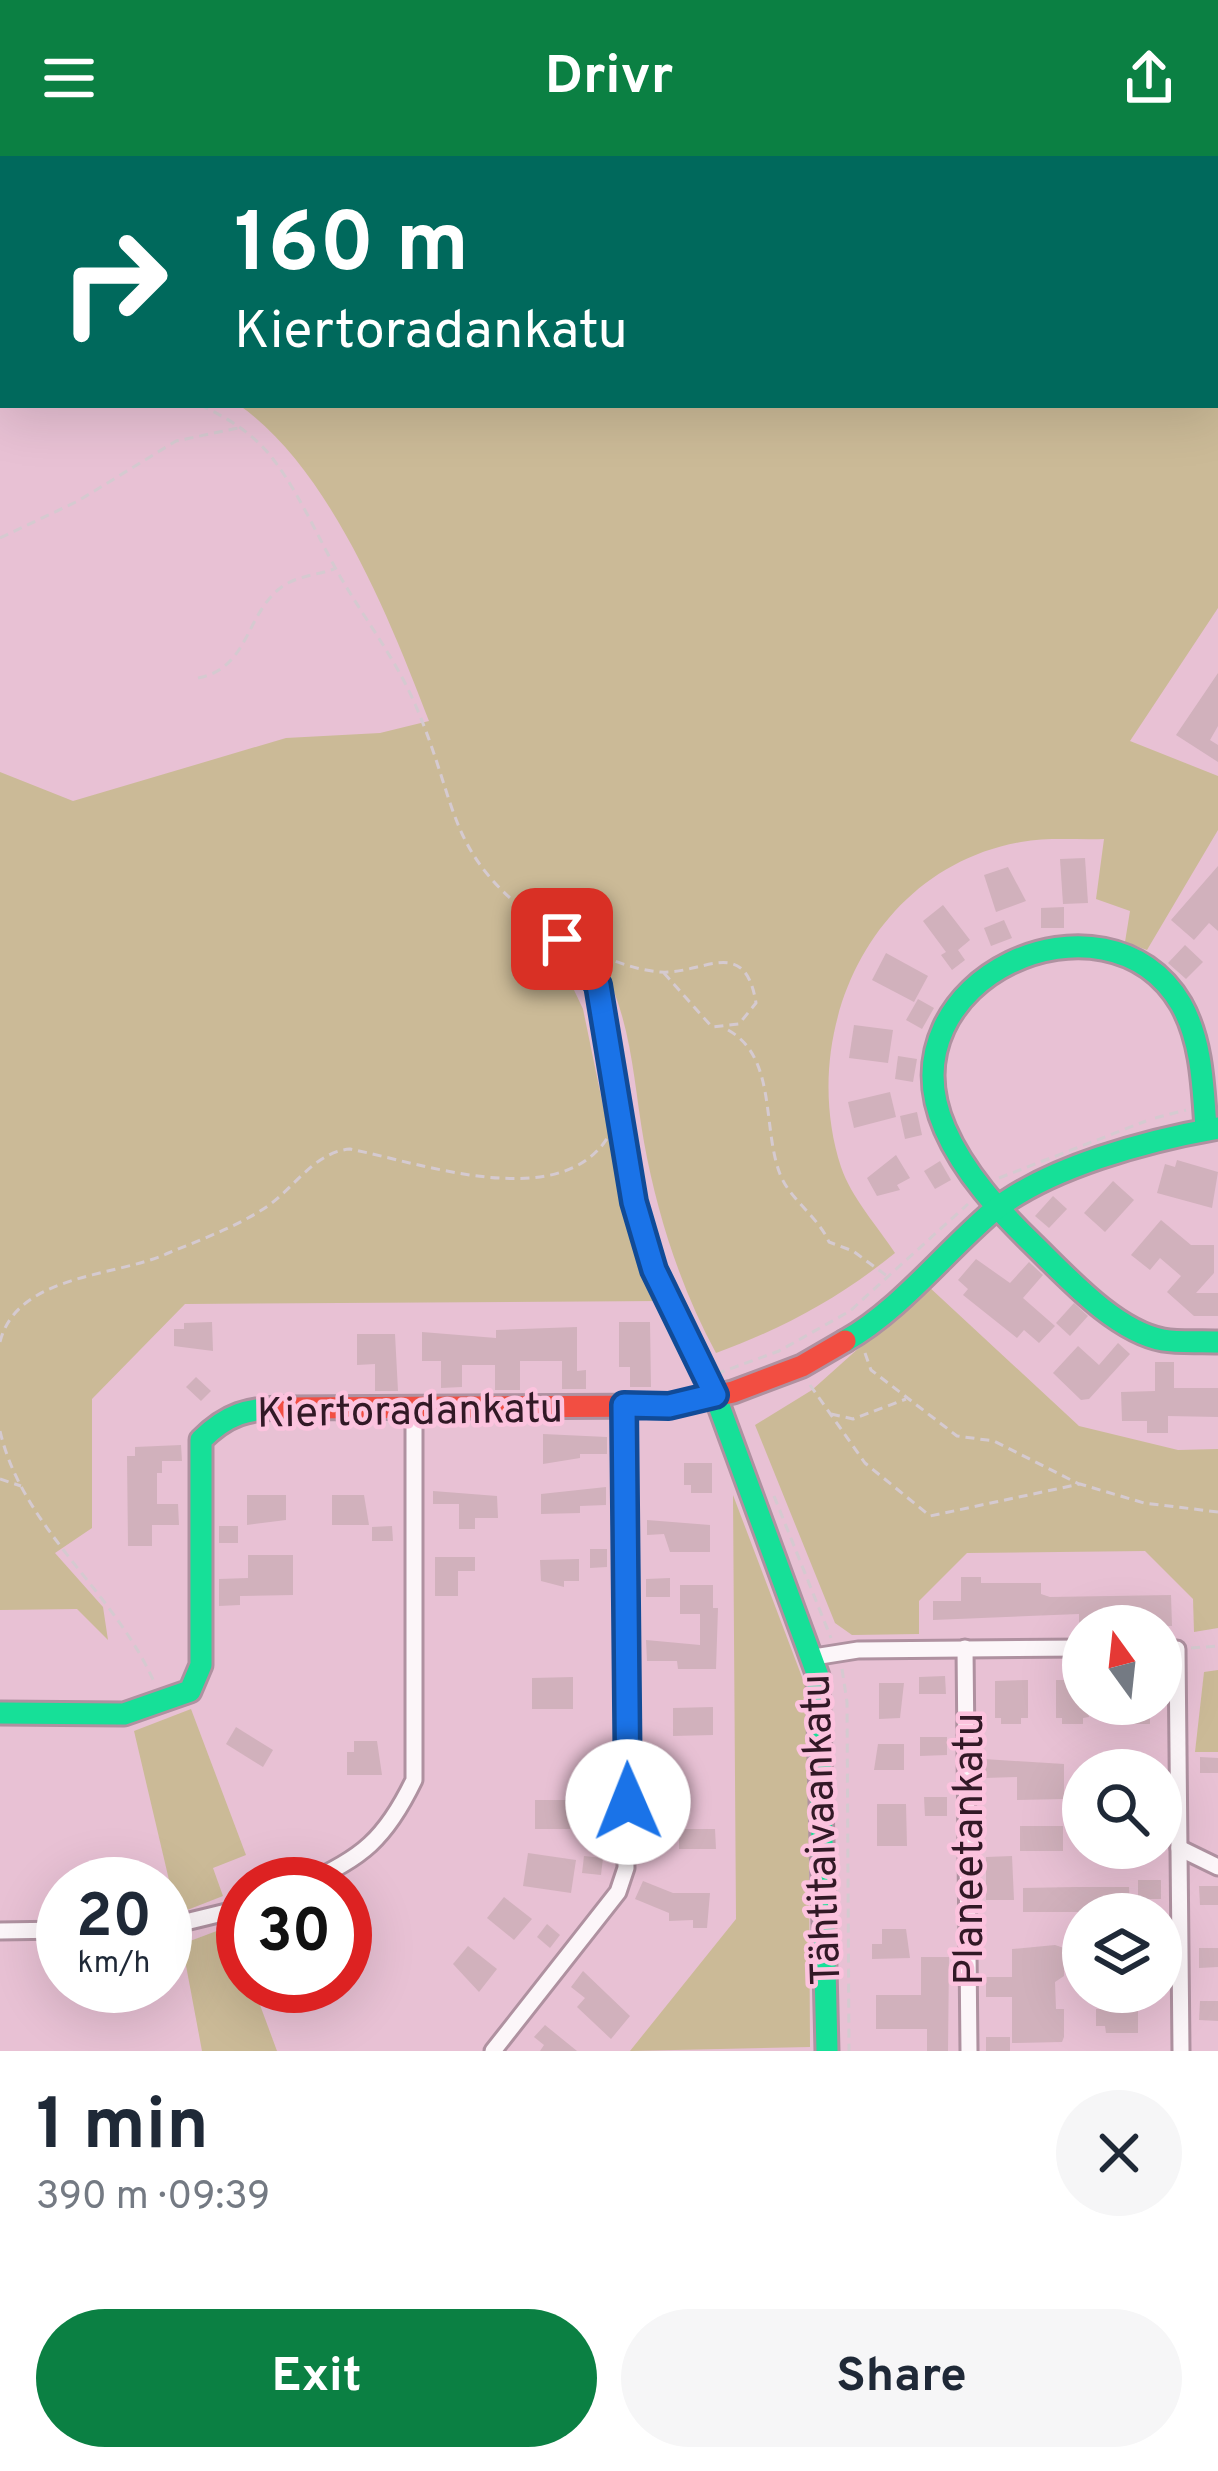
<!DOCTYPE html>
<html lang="en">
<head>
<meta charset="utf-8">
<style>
  :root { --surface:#fff; --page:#f6f6f7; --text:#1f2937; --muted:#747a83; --accent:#0b8043 }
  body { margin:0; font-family:Overpass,sans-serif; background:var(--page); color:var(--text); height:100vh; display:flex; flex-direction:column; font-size:45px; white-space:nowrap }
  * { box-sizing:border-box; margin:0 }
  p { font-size:39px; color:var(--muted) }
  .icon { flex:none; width:66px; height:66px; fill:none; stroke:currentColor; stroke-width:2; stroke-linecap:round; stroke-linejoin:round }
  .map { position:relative; height:1895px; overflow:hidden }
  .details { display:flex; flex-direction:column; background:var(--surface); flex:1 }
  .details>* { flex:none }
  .top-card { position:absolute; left:0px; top:0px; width:1218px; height:252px; box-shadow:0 12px 48px #0002; background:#00695c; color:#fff; overflow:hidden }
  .needle { width:78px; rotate:345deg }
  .fabs { position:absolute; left:1062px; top:1449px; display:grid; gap:24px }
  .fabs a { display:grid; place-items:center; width:120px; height:120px; border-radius:50%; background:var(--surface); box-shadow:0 12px 48px #0002; font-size:60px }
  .speed { position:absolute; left:36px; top:1701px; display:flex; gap:24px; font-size:60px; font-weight:700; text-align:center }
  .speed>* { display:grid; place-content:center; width:156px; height:156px; border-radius:50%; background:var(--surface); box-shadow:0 12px 48px #0002; line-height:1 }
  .speed small { font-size:30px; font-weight:400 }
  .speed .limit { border:18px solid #d22; background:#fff; color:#111 }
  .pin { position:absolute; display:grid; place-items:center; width:102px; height:102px; color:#fff; margin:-51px; border-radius:24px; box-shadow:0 6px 18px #0006 }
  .me { position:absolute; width:132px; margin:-66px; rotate:359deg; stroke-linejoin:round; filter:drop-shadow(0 0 9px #0008) }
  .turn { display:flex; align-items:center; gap:42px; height:252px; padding:0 36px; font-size:54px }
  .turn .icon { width:156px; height:156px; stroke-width:2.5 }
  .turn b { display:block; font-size:84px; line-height:102px }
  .round { display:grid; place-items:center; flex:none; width:126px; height:126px; border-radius:63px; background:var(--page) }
  .head { display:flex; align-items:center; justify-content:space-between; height:204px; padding:0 36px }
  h1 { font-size:72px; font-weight:700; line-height:90px }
  .action { display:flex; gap:24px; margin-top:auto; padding:24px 36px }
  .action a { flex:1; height:138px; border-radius:72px; background:var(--accent); color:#fff; font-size:48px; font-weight:700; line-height:138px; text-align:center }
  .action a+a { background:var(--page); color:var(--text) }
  header { display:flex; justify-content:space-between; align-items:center; height:156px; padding:0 36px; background:var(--accent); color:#fff; font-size:54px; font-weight:700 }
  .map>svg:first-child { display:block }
</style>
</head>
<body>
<header><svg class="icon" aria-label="menu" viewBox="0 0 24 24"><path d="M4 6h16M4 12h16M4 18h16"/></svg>Drivr<svg class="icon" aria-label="share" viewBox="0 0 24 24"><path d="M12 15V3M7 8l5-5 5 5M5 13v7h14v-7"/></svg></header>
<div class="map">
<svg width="1218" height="1895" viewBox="0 0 1218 1895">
  <rect width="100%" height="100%" fill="#e8c1d4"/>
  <!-- green -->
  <g fill="#cbba97">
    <path d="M 0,0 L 1218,0 L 1218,452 L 1130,585 L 1218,620 L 1218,674 L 1147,794 L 1125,786 L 1130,755 L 1096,743 L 1104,683 C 1077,684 1047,681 1021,686 C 872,712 797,875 841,1011 C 851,1041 878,1071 895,1097 C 838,1143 784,1172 716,1197 C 681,1133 657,1058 644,986 C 633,923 632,863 600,806 L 555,794 L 583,853 L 628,1071 L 659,1145 L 185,1148 L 92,1243 L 92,1372 L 55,1397 L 103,1451 L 108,1484 L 77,1453 L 0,1454 L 0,616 L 73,645 L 286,582 L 380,577 L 429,565 C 390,463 330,313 239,249 L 1215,249 L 1215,3 L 3,3 L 3,154 Z"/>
    <path d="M 928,1130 L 1079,1270 L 1178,1294 L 1218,1293 L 1218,1472 L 1194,1476 L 1193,1443 L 1145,1395 L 967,1397 L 919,1445 L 919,1478 L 852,1479 L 835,1467 L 755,1269 L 812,1234 Z"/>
    <path d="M 733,1339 L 808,1537 L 810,1891 L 630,1895 L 736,1763 Z"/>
    <path d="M 1218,1514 L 1218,1596 L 1195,1596 L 1204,1516 Z"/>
    <path d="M 191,1553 L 246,1699 L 213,1712 L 223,1740 L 177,1758 L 134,1575 Z"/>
    <path d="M 230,1770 L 243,1805 L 243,1830 L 253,1830 L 277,1895 L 202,1895 L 182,1788 Z"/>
  </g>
  <!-- building -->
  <g fill="#d1b1bc">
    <path d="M 1218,517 L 1218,570 L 1210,584 L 1218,589 L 1218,606 L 1176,579 Z"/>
    <path d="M 1085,702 L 1088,747 L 1063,748 L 1060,703 Z"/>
    <path d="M 1218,710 L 1218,775 L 1209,767 L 1194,784 L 1171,764 Z"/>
    <path d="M 1008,711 L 1026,745 L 996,756 L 984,719 Z"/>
    <path d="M 943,749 L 970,784 L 958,794 L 965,804 L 952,814 L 941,799 L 946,796 L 923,765 Z"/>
    <path d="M 1064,751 L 1064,772 L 1041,772 L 1041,752 Z"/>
    <path d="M 1004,764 L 1012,782 L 991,790 L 984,772 Z"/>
    <path d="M 1185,789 L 1203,806 L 1186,823 L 1168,807 Z"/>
    <path d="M 886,797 L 928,820 L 914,846 L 872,824 Z"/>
    <path d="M 918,843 L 934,852 L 922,873 L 906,864 Z"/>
    <path d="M 854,869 L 893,874 L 888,907 L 849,902 Z"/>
    <path d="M 898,900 L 917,903 L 913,926 L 895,923 Z"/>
    <path d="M 890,936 L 896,961 L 854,972 L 848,946 Z"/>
    <path d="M 917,956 L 922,979 L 905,983 L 900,960 Z"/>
    <path d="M 896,999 L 910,1022 L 897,1029 L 900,1034 L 877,1040 L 867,1022 Z"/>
    <path d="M 1177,1004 L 1218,1016 L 1212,1052 L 1157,1037 L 1165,1008 L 1175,1011 Z"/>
    <path d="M 940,1005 L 951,1024 L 935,1033 L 924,1015 Z"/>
    <path d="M 1113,1025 L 1134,1044 L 1105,1076 L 1084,1057 Z"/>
    <path d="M 1053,1040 L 1067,1053 L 1049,1072 L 1035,1060 Z"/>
    <path d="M 1161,1064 L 1191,1089 L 1214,1089 L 1214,1117 L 1196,1137 L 1218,1137 L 1218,1160 L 1194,1160 L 1167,1136 L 1181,1120 L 1160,1102 L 1150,1114 L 1131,1099 Z"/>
    <path d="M 976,1103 L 1010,1127 L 1029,1106 L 1043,1119 L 1023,1142 L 1055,1170 L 1039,1187 L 1024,1174 L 1017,1182 L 963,1139 L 968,1133 L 958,1124 Z"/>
    <path d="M 1074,1147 L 1088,1160 L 1070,1180 L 1056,1167 Z"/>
    <path d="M 212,1166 L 213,1195 L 174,1190 L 174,1173 L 184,1173 L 184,1167 Z"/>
    <path d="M 619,1166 L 650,1166 L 651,1231 L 630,1231 L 630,1211 L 619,1211 Z"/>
    <path d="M 577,1171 L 577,1215 L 586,1214 L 586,1233 L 562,1233 L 562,1205 L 520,1205 L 520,1234 L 495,1234 L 495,1209 L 462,1209 L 462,1231 L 441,1232 L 441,1205 L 422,1205 L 422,1176 L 496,1182 L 496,1174 Z"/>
    <path d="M 357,1178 L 395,1178 L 398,1235 L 375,1235 L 375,1208 L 357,1209 Z"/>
    <path d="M 1118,1187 L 1130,1198 L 1089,1243 L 1081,1244 L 1053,1217 L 1078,1190 L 1099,1209 Z"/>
    <path d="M 1155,1206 L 1174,1206 L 1174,1232 L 1218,1232 L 1218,1261 L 1168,1260 L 1168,1277 L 1147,1277 L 1147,1265 L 1122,1265 L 1121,1236 L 1155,1235 Z"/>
    <path d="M 196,1221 L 211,1235 L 201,1245 L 186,1231 Z"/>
    <path d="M 543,1278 L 607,1281 L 607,1298 L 580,1298 L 580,1302 L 543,1308 Z"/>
    <path d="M 181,1289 L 182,1305 L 162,1305 L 162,1317 L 157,1317 L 157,1348 L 178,1348 L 179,1369 L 152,1369 L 152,1390 L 128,1390 L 127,1300 L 135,1300 L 135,1291 Z"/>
    <path d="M 684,1307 L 712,1307 L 712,1337 L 691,1337 L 691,1329 L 684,1329 Z"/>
    <path d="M 606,1331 L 606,1349 L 580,1350 L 580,1357 L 541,1358 L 541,1338 Z"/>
    <path d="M 433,1335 L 497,1340 L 498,1362 L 475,1362 L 475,1373 L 459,1373 L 459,1348 L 433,1348 Z"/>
    <path d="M 247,1339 L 286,1339 L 286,1364 L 247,1369 Z"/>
    <path d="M 332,1339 L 364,1339 L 369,1369 L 332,1369 Z"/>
    <path d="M 647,1364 L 710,1369 L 710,1396 L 670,1396 L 664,1378 L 647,1379 Z"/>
    <rect x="219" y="1370" width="19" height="17"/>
    <path d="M 392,1370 L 393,1385 L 372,1385 L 372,1371 Z"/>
    <path d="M 590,1393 L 607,1393 L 607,1411 L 590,1412 Z"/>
    <path d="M 248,1399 L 293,1399 L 293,1439 L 240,1440 L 240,1449 L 219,1450 L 219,1423 L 248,1422 Z"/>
    <path d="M 435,1401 L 475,1401 L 475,1415 L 458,1415 L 458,1440 L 435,1440 Z"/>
    <path d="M 579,1403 L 579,1425 L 564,1425 L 564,1431 L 541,1425 L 540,1404 Z"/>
    <path d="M 961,1421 L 981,1421 L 981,1427 L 1041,1427 L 1041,1438 L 1050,1441 L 1171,1439 L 1172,1470 L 1145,1470 L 1145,1456 L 1106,1457 L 1106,1470 L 1079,1470 L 1079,1458 L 933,1464 L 933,1445 L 961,1445 Z"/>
    <path d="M 670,1422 L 670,1441 L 646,1441 L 646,1423 Z"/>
    <path d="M 680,1429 L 713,1429 L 713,1452 L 718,1452 L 716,1513 L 678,1513 L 677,1505 L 647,1505 L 646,1484 L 700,1489 L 700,1458 L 680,1458 Z"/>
    <path d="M 945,1520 L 946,1538 L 919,1538 L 919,1521 Z"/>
    <path d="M 573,1521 L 573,1553 L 532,1553 L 532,1522 Z"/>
    <path d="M 1028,1524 L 1028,1562 L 1021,1562 L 1021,1568 L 1001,1568 L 1001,1562 L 995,1562 L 995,1525 Z"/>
    <path d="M 1056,1524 L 1083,1524 L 1089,1561 L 1083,1562 L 1083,1568 L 1062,1568 L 1062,1562 L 1056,1562 Z"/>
    <path d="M 879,1527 L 904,1527 L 900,1562 L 879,1563 Z"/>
    <rect x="1117" y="1548" width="33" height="20"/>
    <path d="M 713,1551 L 713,1579 L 673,1580 L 673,1552 Z"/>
    <path d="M 236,1571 L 273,1594 L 263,1611 L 226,1588 Z"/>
    <path d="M 920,1581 L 947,1581 L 947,1599 L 920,1600 Z"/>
    <path d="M 354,1585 L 377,1585 L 382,1619 L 347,1619 L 347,1596 L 354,1596 Z"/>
    <path d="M 878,1588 L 904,1588 L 904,1614 L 874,1614 Z"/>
    <path d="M 1200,1601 L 1218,1602 L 1218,1617 L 1200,1617 Z"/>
    <path d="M 984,1603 L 1064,1608 L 1064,1643 L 1017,1644 L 1017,1621 L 984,1622 Z"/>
    <path d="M 924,1641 L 947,1641 L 947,1660 L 925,1660 Z"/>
    <path d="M 535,1644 L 595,1644 L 595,1657 L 570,1657 L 570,1673 L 535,1673 Z"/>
    <path d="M 877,1648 L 906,1648 L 907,1690 L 877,1690 Z"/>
    <rect x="647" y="1666" width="23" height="20"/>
    <rect x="1020" y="1670" width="43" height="25"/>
    <path d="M 679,1673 L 715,1673 L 716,1693 L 679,1693 Z"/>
    <path d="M 528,1697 L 576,1704 L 571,1737 L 523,1730 Z"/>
    <path d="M 584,1700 L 603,1702 L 601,1719 L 582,1717 Z"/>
    <path d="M 1012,1700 L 1014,1744 L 986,1744 L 986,1701 Z"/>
    <rect x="1138" y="1724" width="23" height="19"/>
    <path d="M 643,1725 L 673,1737 L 710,1737 L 707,1772 L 693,1772 L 693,1764 L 669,1765 L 669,1757 L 635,1743 Z"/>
    <path d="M 1199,1730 L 1218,1730 L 1218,1749 L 1200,1749 Z"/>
    <path d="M 1075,1731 L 1129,1731 L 1130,1756 L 1023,1756 L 1023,1732 Z"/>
    <path d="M 504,1741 L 532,1763 L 514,1784 L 487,1762 Z"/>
    <path d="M 547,1768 L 560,1779 L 550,1792 L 537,1781 Z"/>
    <path d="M 882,1773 L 906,1773 L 910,1802 L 872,1803 L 872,1788 L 882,1788 Z"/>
    <path d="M 1055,1789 L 1064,1792 L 1064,1820 L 1055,1826 L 1056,1853 L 1064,1853 L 1064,1881 L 1062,1886 L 1012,1887 L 1012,1841 L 986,1841 L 986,1821 L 1012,1821 L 1012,1793 Z"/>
    <path d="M 468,1790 L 497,1813 L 479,1836 L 453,1808 Z"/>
    <path d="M 1199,1792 L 1218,1792 L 1218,1811 L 1199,1812 Z"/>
    <path d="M 921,1801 L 949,1801 L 948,1895 L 927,1895 L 927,1873 L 876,1873 L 876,1839 L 921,1839 Z"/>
    <path d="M 583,1815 L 630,1860 L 611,1883 L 577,1851 L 585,1842 L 571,1831 Z"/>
    <path d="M 1200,1845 L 1218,1845 L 1218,1865 L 1199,1864 Z"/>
    <path d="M 1096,1853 L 1138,1853 L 1138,1877 L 1106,1877 L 1105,1870 L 1096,1870 Z"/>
    <path d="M 545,1869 L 577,1895 L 540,1895 L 544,1889 L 534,1881 Z"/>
    <rect x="986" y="1881" width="24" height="14"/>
  </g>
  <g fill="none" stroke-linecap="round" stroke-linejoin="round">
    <!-- lane casing -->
    <g stroke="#af91a0" stroke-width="14">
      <path id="lane" d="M 562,783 L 598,829 L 633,1046 L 654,1113 L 713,1235"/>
    </g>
    <!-- street casing -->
    <g stroke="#af91a0" stroke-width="21">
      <g id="street">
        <path d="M 965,1492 L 969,1895"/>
        <path d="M 1161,1493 L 1177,1493 L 1181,1895"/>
        <path d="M 814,1501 L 858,1494 L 1083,1492"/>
        <path d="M 1179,1692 L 1218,1711"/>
        <path d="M 303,1728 C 362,1703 386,1682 414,1624 L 414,1250"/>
        <path d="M 165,1771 L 243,1752"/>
        <path d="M 0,1775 L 63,1774"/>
        <path d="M 493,1895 L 618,1736 L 626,1712 L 624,1249"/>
      </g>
    </g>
    <!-- fast casing -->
    <g stroke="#af91a0" stroke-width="27">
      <g id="fast">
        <path d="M 1206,972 C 1203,931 1202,885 1181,848 C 1107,722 879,822 945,973 C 964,1017 999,1055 1033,1088 C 1067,1121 1115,1175 1163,1184 C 1181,1187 1200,1185 1218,1186"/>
        <path d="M 845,1185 C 900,1154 944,1097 992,1056 C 1047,1011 1149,984 1218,972"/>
        <path d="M 715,1239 L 818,1520 L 827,1895"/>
        <path d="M 0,1557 L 124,1558 L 190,1535 L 201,1509 L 201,1284 C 227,1258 248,1252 285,1252"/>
      </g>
    </g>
    <!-- jam casing -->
    <g stroke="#af91a0" stroke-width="27">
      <path id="jam" d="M 285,1252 L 669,1250 L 733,1236 L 802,1210 L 845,1185"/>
    </g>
    <!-- path -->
    <g stroke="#d5cad0" stroke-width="3" stroke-dasharray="9 6" stroke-linecap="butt">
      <path d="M 648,0 L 651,3"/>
      <path d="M 313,3 L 316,0"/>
      <path d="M 491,3 L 494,0"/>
      <path d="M 1016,3 L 1016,0"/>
      <path d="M 0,134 L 3,131"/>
      <path d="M 0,168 L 3,170"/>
      <path d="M 200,249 C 228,262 254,278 273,303 C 300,338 319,384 341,422 C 366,465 395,502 415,548 C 462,657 443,699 553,776"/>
      <path d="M 0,382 L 78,345 L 176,285 L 238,272"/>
      <path d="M 198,522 C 252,512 245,451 288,427 C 301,420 320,418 334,413"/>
      <path d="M 588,794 C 610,804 636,814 660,816 C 702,819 745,778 756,847 L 739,868 L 712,871 L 663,816"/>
      <path d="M 728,874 C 777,901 762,972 780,1018 C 790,1044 817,1059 829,1086 L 853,1095 L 887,1120"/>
      <path d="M 1155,962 L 1186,954"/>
      <path d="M 999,1022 L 1146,965"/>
      <path d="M 0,1186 C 17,1118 115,1121 166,1098 C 197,1085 231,1073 260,1055 C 292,1037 312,996 350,993 C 421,1007 560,1058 608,981"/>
      <path d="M 865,1197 L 871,1214 L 957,1280 L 994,1285 L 1079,1328"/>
      <path d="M 716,1218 L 779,1195 L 850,1155 L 968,1048"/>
      <path d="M 810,1229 L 865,1307 L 930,1360 L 1080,1328 L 1144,1347 L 1218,1356"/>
      <path d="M 831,1258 L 853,1263 L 906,1243"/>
      <path d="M 0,1275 C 23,1374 114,1434 155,1528"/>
      <path d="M 0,1323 L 21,1330"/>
      <path d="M 774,1340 L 831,1482"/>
      <path d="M 1191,1492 L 1218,1490"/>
      <path d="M 842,1513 L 847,1546 L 849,1895"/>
    </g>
    <!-- lane -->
    <use href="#lane" stroke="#fcf6f9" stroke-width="8"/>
    <!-- street -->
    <use href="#street" stroke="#fcf6f9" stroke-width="15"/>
    <!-- fast -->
    <use href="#fast" stroke="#16e098" stroke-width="21"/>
    <!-- jam -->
    <use href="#jam" stroke="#f24e42" stroke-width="21"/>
  </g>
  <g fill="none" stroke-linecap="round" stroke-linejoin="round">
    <!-- route casing -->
    <g stroke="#114b97" stroke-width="30">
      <path id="route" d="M 562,783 L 598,829 L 634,1046 L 654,1114 L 715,1239 L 669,1250 L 624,1249 L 628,1646"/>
    </g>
    <!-- route -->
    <use href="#route" stroke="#1a73e8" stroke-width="21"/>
  </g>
  <g text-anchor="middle" stroke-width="9" stroke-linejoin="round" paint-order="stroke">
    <!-- street labels -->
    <g font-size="42" fill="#321926" stroke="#fcc3de">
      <text transform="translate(410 1253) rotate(-1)" y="15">Kiertoradankatu</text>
      <text transform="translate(819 1674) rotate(-92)" y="15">Tähtitaivaankatu</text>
      <text transform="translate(967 1693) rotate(-90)" y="15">Planeetankatu</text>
    </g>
  </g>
</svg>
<div class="fabs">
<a><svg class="needle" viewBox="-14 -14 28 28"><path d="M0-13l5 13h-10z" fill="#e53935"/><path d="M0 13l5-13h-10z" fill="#747a83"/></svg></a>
<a><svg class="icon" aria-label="search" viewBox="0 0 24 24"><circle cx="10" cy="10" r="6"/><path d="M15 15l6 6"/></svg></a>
<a><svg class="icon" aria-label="layers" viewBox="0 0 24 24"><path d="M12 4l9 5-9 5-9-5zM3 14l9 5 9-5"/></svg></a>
</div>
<div class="speed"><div>20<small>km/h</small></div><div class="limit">30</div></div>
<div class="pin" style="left:562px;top:783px;background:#d93025"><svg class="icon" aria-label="arrive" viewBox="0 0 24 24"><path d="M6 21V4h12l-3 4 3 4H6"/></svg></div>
<svg class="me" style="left:628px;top:1646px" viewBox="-20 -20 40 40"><circle r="19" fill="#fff"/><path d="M0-13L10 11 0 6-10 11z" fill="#1a73e8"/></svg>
<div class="top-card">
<div class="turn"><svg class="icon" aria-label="right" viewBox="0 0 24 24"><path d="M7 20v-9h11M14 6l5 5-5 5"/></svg><div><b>160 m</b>Kiertoradankatu</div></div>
</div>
</div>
<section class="details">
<div class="head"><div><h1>1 min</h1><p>390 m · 09:39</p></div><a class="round"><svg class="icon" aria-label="close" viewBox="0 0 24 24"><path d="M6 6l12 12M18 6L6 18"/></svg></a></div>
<div class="action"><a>Exit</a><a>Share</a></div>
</section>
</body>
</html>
